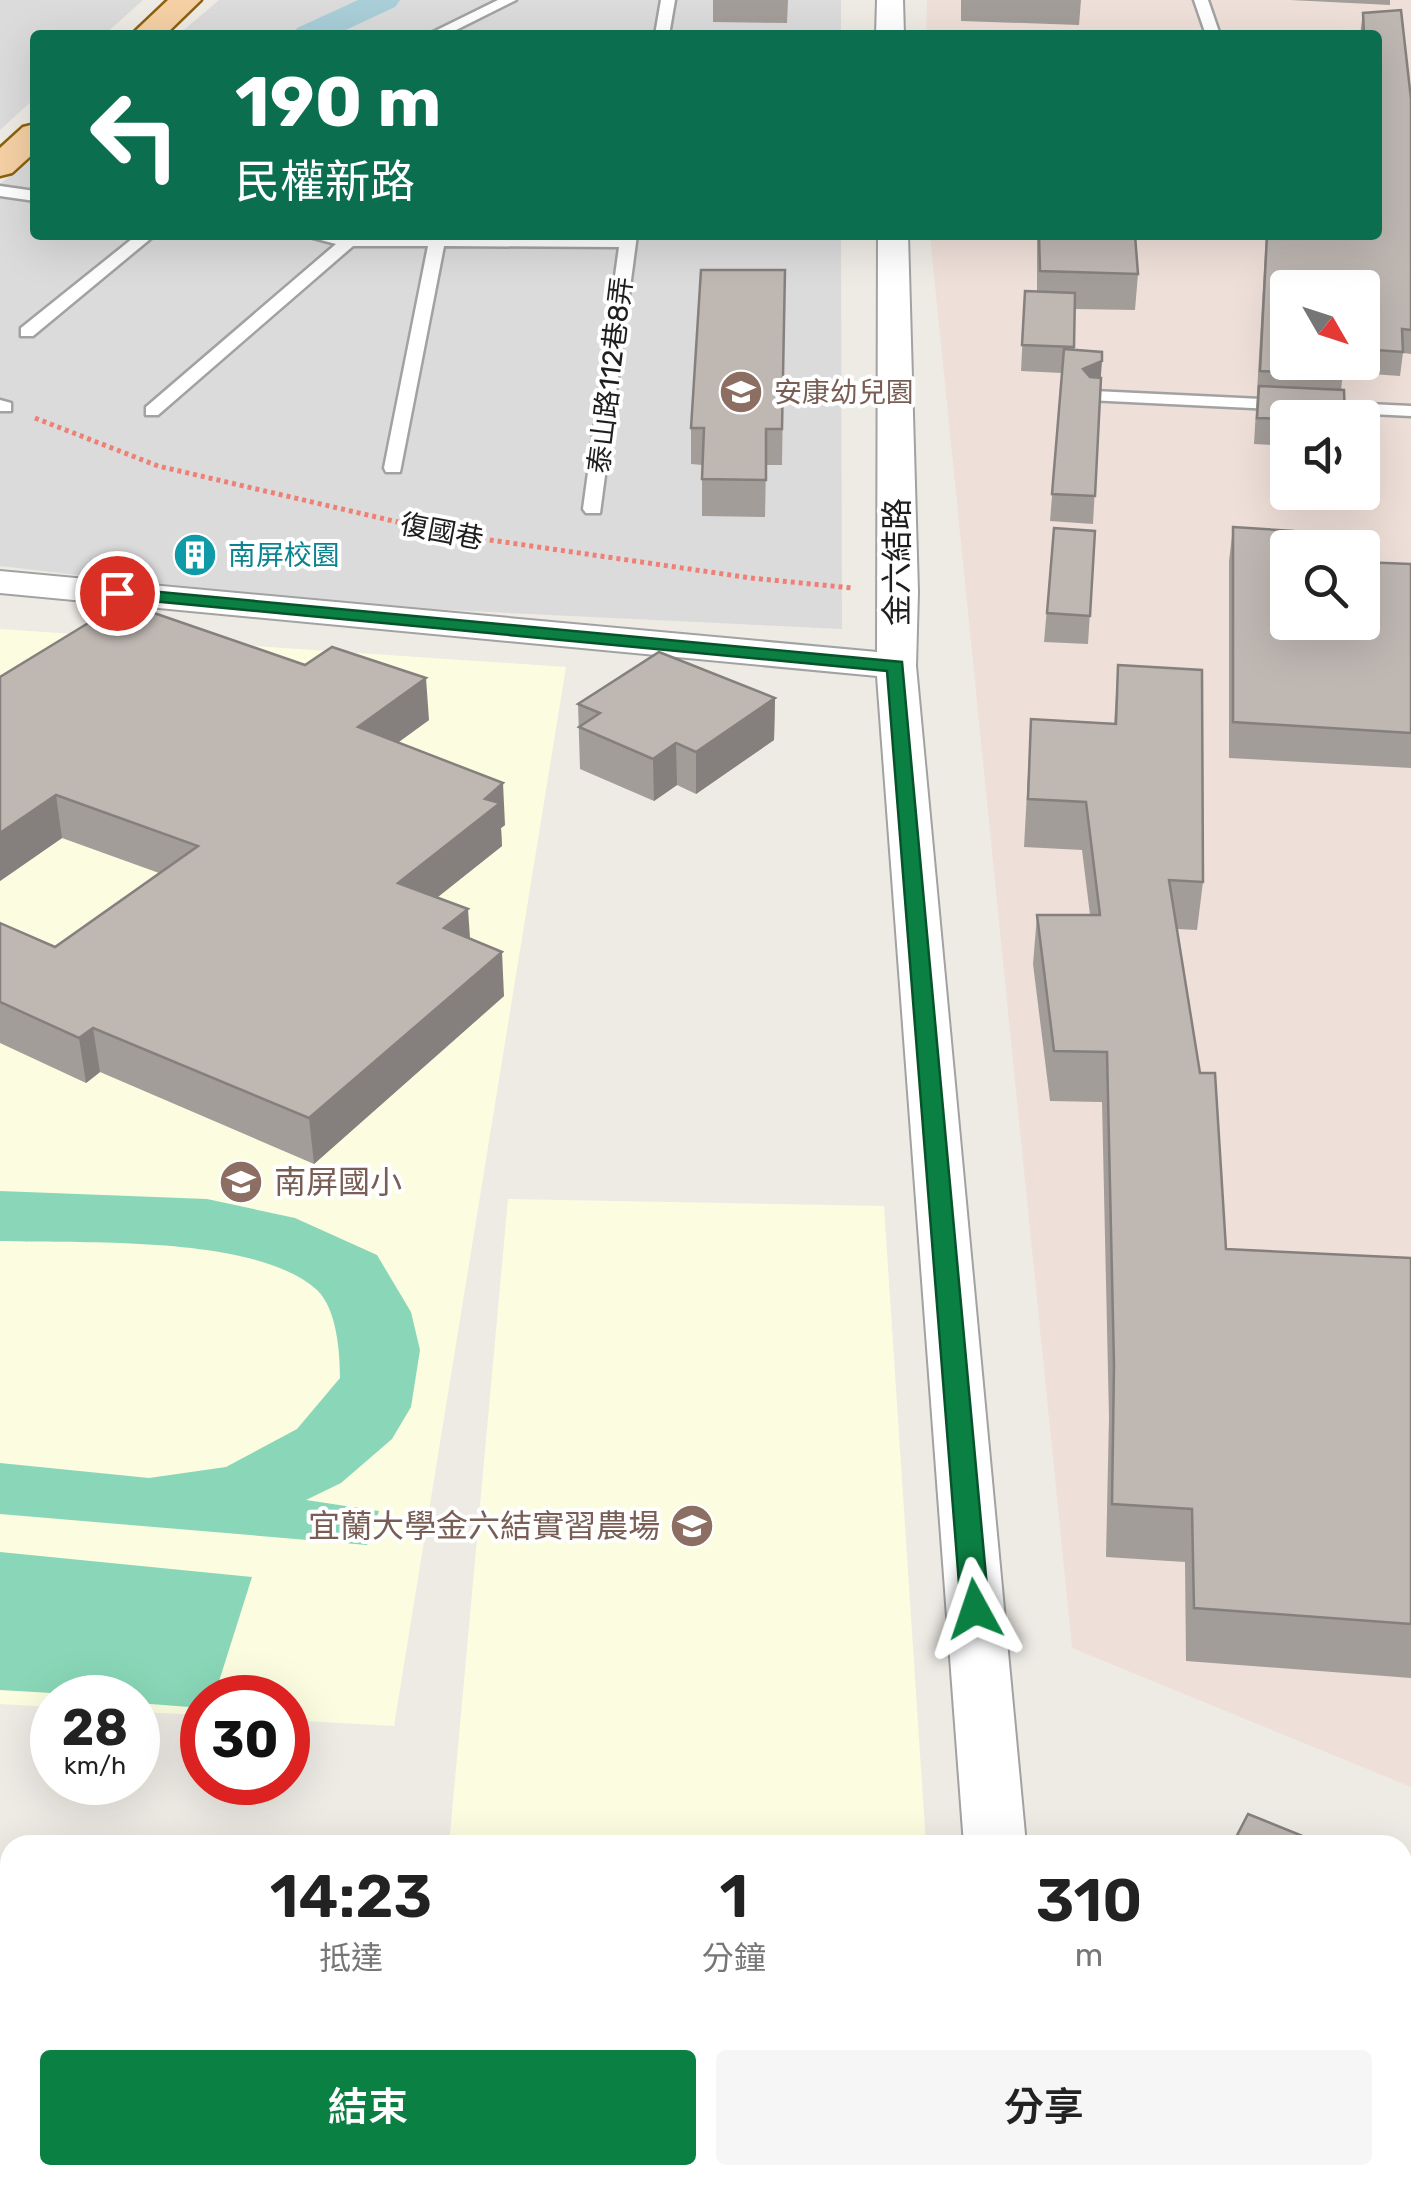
<!DOCTYPE html>
<html lang="zh-TW">
<head>
<meta charset="utf-8">
<style>
  :root { --surface:#fff; --page:#f6f6f6; --text:#222; --muted:#767676; --accent:#0b8043 }
  body { margin:0; font-family:Rubik,"Noto Sans TC",sans-serif; background:var(--page); color:var(--text); height:100vh; display:flex; flex-direction:column; font-size:38px; white-space:nowrap }
  * { box-sizing:border-box; margin:0 }
  p { font-size:32px; color:var(--muted) }
  .icon { flex:none; width:55px; height:55px; fill:none; stroke:currentColor; stroke-width:2; stroke-linecap:round; stroke-linejoin:round }
  .map { position:relative; flex:1; overflow:hidden }
  .panel { position:absolute; left:0px; top:1835px; width:1412px; height:350px; display:flex; flex-direction:column; background:var(--surface); border-radius:30px 30px 0 0; box-shadow:0 10px 40px #0002 }
  .panel>* { flex:none }
  .hud { position:absolute; left:30px; top:30px; width:1352px; height:210px; border-radius:10px; box-shadow:0 10px 40px #0002; background:#0b6e4f; color:#fff; overflow:hidden }
  .needle { width:65px; rotate:129deg }
  .tools { position:absolute; left:1270px; top:270px; display:grid; gap:20px }
  .tools a { display:grid; place-items:center; width:110px; height:110px; border-radius:10px; background:var(--surface); box-shadow:0 10px 40px #0002; font-size:50px }
  .speed { position:absolute; left:30px; top:1675px; display:flex; gap:20px; font-size:50px; font-weight:700; text-align:center }
  .speed>* { display:grid; place-content:center; width:130px; height:130px; border-radius:50%; background:var(--surface); box-shadow:0 10px 40px #0002; line-height:1 }
  .speed small { font-size:25px; font-weight:400 }
  .speed .limit { border:15px solid #d22; background:#fff; color:#111 }
  .pin { position:absolute; display:grid; place-items:center; width:85px; height:85px; color:#fff; margin:-42px; border:5px solid #fff; border-radius:50%; box-shadow:0 2px 10px #0007 }
  .me { position:absolute; width:110px; margin:-55px; rotate:355deg; stroke-linejoin:round; filter:drop-shadow(0 0 8px #0008) }
  .turn { display:flex; align-items:center; gap:35px; height:210px; padding:0 40px; font-size:45px }
  .turn .icon { width:130px; height:130px; stroke-width:2.5 }
  .turn b { display:block; font-size:70px; line-height:85px }
  .eta { display:flex; justify-content:space-evenly; align-items:center; height:170px; text-align:center }
  .eta b { font-size:60px; font-weight:600; line-height:70px }
  .cta { display:flex; gap:20px; margin-top:auto; padding:20px 40px }
  .cta a { flex:1; height:115px; border-radius:10px; background:var(--accent); color:#fff; font-size:40px; font-weight:600; line-height:115px; text-align:center }
  .cta a+a { background:var(--page); color:var(--text) }
  .map>svg:first-child { display:block }
</style>
</head>
<body>
<div class="map">
<svg width="1411" height="2185" viewBox="0 0 1411 2185">
  <rect width="100%" height="100%" fill="#eeebe5"/>
  <!-- residential -->
  <g fill="#dcdbdb">
    <path d="M 0,0 L 143,0 L 104,35 L 35,35 L 35,98 L 0,130 Z"/>
    <path d="M 219,0 L 841,0 L 841,35 L 178,35 Z"/>
    <path d="M 35,155 L 35,235 L 841,235 L 842,629 L 324,604 L 0,566 L 0,184 Z"/>
  </g>
  <!-- education -->
  <g fill="#fcfce0">
    <path d="M 0,629 L 566,667 L 394,1726 L 288,1720 L 288,1698 L 202,1698 L 202,1715 L 138,1712 L 138,1698 L 52,1698 L 52,1707 L 0,1704 Z"/>
    <path d="M 508,1199 L 884,1206 L 926,1845 L 449,1845 Z"/>
    <path d="M 419,2175 L 947,2175 L 948,2185 L 418,2185 Z"/>
  </g>
  <!-- military -->
  <path fill="#efdfd9" fill-rule="evenodd" d="M 927,0 L 1411,0 L 1411,1787 L 1072,1648 L 930,235 L 1378,235 L 1378,35 L 926,35 ZM 1288,288 L 1362,288 L 1362,362 L 1288,362 ZM 1288,418 L 1362,418 L 1362,492 L 1288,492 ZM 1288,548 L 1362,548 L 1362,622 L 1288,622 Z"/>
  <!-- pitch -->
  <g fill="#89d7b8">
    <path d="M 0,1191 L 207,1199 L 295,1218 L 377,1255 L 411,1312 L 420,1350 L 411,1407 L 392,1439 L 341,1483 L 306,1500 L 379,1511 L 367,1545 L 0,1514 L 0,1463 L 149,1478 L 226,1467 L 297,1429 L 340,1378 C 340,1353 337,1309 317,1290 C 255,1234 82,1244 0,1241 Z"/>
    <path d="M 0,1552 L 252,1577 L 214,1697 L 202,1698 L 202,1708 L 138,1703 L 138,1698 L 0,1690 Z"/>
  </g>
  <g fill="none" stroke-linecap="round" stroke-linejoin="round">
    <!-- stream -->
    <rect fill="#a9ced8" fill-rule="evenodd" x="431" y="2175" width="26" height="10"/>
    <!-- canal -->
    <path fill="#a9ced8" fill-rule="evenodd" d="M 358,0 L 400,0 L 395,7 L 335,35 L 293,35 L 297,28 Z"/>
    <!-- service casing -->
    <g stroke="#a2a2a2" stroke-width="5">
      <g id="service">
        <path d="M 498,0 L 516,0 L 446,35 L 427,35 Z"/>
        <path d="M 661,0 L 675,0 L 669,35 L 655,35 Z"/>
        <path d="M 1194,0 L 1208,0 L 1220,35 L 1206,35 Z"/>
        <path d="M 0,186 L 35,191 L 35,201 L 0,196 Z"/>
        <path d="M 137,235 L 155,235 L 33,336 L 21,336 L 21,328 Z"/>
        <path d="M 302,235 L 637,235 L 600,513 L 586,513 L 583,509 L 619,247 L 444,246 L 400,472 L 386,472 L 384,468 L 428,246 L 353,246 L 158,415 L 146,415 L 146,407 L 336,244 Z"/>
        <path d="M 1094,391 L 1411,406 L 1411,416 L 1088,400 L 1085,396 Z"/>
        <path d="M 0,400 L 11,403 L 11,411 L 0,411 Z"/>
      </g>
    </g>
    <!-- minor casing -->
    <g stroke="#a2a2a2" stroke-width="4">
      <g id="minor">
        <path d="M 877,0 L 903,0 L 904,35 L 876,35 Z"/>
        <path d="M 878,235 L 908,235 L 918,592 L 916,666 L 1026,1845 L 964,1845 L 877,676 L 0,593 L 0,571 L 877,652 Z"/>
        <path d="M 1411,2103 L 1411,2179 L 1402,2182 L 1383,2175 L 1402,2175 L 1402,2107 Z"/>
        <path d="M 989,2175 L 1057,2175 L 1058,2185 L 990,2185 Z"/>
      </g>
    </g>
    <!-- primary casing -->
    <g stroke="#8c600c" stroke-width="5">
      <g id="primary">
        <path d="M 168,0 L 201,0 L 165,35 L 131,35 Z"/>
        <path d="M 35,124 L 35,152 L 12,173 L 0,176 L 0,148 L 23,127 Z"/>
      </g>
    </g>
    <!-- path -->
    <path stroke="#ee8076" stroke-width="5" stroke-dasharray="4 4" stroke-linecap="butt" d="M 35,418 L 158,466 L 449,534 L 751,578 L 852,588"/>
    <!-- service -->
    <use href="#service" fill="#fff" fill-rule="evenodd"/>
    <!-- minor -->
    <use href="#minor" fill="#fff" fill-rule="evenodd"/>
    <!-- primary -->
    <use href="#primary" fill="#f4d0a4" fill-rule="evenodd"/>
  </g>
  <!-- wall -->
  <g fill="#a39d99" fill-rule="evenodd">
    <path d="M 713,0 L 788,0 L 787,23 L 713,22 Z"/>
    <path d="M 961,0 L 1081,0 L 1079,25 L 961,21 Z"/>
    <path d="M 1290,0 L 1390,0 L 1390,5 Z"/>
    <path d="M 1401,10 L 1411,99 L 1411,354 L 1403,353 L 1400,376 L 1343,372 L 1341,390 L 1344,390 L 1345,418 L 1288,418 L 1288,446 L 1254,444 L 1266,235 L 1378,235 L 1378,35 L 1360,35 L 1360,34 L 1363,13 ZM 1288,288 L 1362,288 L 1362,362 L 1288,362 Z"/>
    <path d="M 1037,235 L 1135,235 L 1138,274 L 1135,310 L 1074,309 L 1074,350 L 1101,378 L 1093,524 L 1050,521 L 1062,373 L 1021,371 L 1025,291 L 1037,292 Z"/>
    <path d="M 785,270 L 782,465 L 766,465 L 765,517 L 702,516 L 702,465 L 691,464 L 691,428 Z"/>
    <path d="M 1233,527 L 1288,622 L 1411,564 L 1411,768 L 1229,758 L 1229,561 Z"/>
    <path d="M 1054,528 L 1095,531 L 1088,644 L 1044,642 Z"/>
    <path d="M 134,623 L 429,720 L 398,742 L 505,825 L 501,828 L 502,846 L 438,897 L 470,939 L 504,996 L 314,1164 L 100,1072 L 86,1083 L 0,1043 L 0,923 L 55,947 L 159,873 L 62,838 L 0,881 L 0,677 Z"/>
    <path d="M 1118,665 L 1203,882 L 1197,930 L 1177,929 L 1226,1249 L 1411,1258 L 1411,1678 L 1186,1661 L 1185,1562 L 1106,1557 L 1109,1417 L 1102,1102 L 1050,1101 L 1033,964 L 1037,915 L 1090,915 L 1082,850 L 1024,847 L 1031,719 L 1114,723 Z"/>
    <path d="M 775,698 L 774,740 L 696,794 L 677,785 L 654,801 L 580,769 L 578,704 Z"/>
  </g>
  <!-- shaded-wall -->
  <g fill="#85807d">
    <path d="M 1102,361 L 1100,388 L 1083,369 Z"/>
    <path d="M 426,678 L 429,720 L 362,769 L 358,727 Z"/>
    <path d="M 775,698 L 774,740 L 696,794 L 696,752 Z"/>
    <path d="M 676,743 L 677,785 L 654,801 L 653,759 Z"/>
    <path d="M 503,783 L 505,825 L 501,828 L 502,846 L 401,926 L 398,883 Z"/>
    <path d="M 56,795 L 62,838 L 0,881 L 0,833 Z"/>
    <path d="M 468,909 L 471,952 L 444,928 Z"/>
    <path d="M 502,952 L 504,996 L 314,1164 L 309,1118 Z"/>
    <path d="M 93,1028 L 100,1072 L 86,1083 L 79,1038 Z"/>
  </g>
  <!-- building -->
  <g fill="#beb7b2" stroke="#85807d" stroke-width="2.5">
    <path d="M 1401,10 L 1411,99 L 1411,330 L 1402,329 L 1403,352 L 1362,349 L 1362,288 L 1288,288 L 1288,362 L 1342,362 L 1343,374 L 1260,371 L 1267,235 L 1378,235 L 1378,35 L 1364,35 L 1363,13 Z"/>
    <path d="M 1039,235 L 1135,235 L 1138,274 L 1040,271 Z"/>
    <path d="M 701,270 L 785,270 L 782,429 L 766,429 L 766,480 L 702,479 L 704,428 L 691,428 Z"/>
    <path d="M 1025,291 L 1075,293 L 1074,347 L 1022,345 Z"/>
    <path d="M 1064,349 L 1102,352 L 1102,361 L 1083,369 L 1090,377 L 1101,378 L 1095,496 L 1052,494 Z"/>
    <path d="M 1259,386 L 1344,390 L 1345,418 L 1288,418 L 1288,419 L 1257,418 Z"/>
    <path d="M 1233,527 L 1293,531 L 1294,548 L 1288,548 L 1288,622 L 1362,622 L 1362,562 L 1411,564 L 1411,733 L 1233,722 Z"/>
    <path d="M 1054,528 L 1095,531 L 1090,616 L 1047,613 Z"/>
    <path d="M 154,613 L 305,665 L 332,647 L 426,678 L 358,727 L 503,783 L 485,799 L 500,803 L 398,883 L 468,909 L 444,928 L 502,952 L 309,1118 L 93,1028 L 79,1038 L 0,1002 L 0,923 L 55,947 L 198,846 L 56,795 L 0,833 L 0,677 L 103,614 L 134,623 Z"/>
    <path d="M 659,652 L 775,698 L 696,752 L 676,743 L 653,759 L 579,727 L 600,713 L 578,704 Z"/>
    <path d="M 1118,665 L 1202,670 L 1203,882 L 1169,880 L 1200,1073 L 1215,1073 L 1226,1249 L 1411,1258 L 1411,1624 L 1194,1608 L 1192,1509 L 1112,1504 L 1114,1365 L 1107,1052 L 1054,1051 L 1037,915 L 1100,915 L 1086,802 L 1028,799 L 1031,719 L 1116,724 Z"/>
    <path d="M 1248,1814 L 1305,1837 L 1302,1845 L 1232,1845 Z"/>
    <rect x="678" y="2175" width="150" height="10"/>
  </g>
  <!-- route -->
  <path fill="#0b8043" stroke="#07532c" stroke-width="2.5" d="M 117,588 L 902,662 L 989,1609 L 985,1616 L 975,1619 L 965,1616 L 961,1609 L 887,671 L 110,597 L 110,589 Z"/>
  <!-- icons -->
  <defs>
    <g id="school-disc" transform="scale(2.25)"><circle r="9.5" fill="#8d6e63" stroke="#fff"/><path d="M0-5L7-2L0 1L-7-2ZM-4 1L0 2.5L4 1V4Q0 6-4 4Z" fill="#fff"/></g>
    <g id="building-disc" transform="scale(2.25)"><circle r="9.5" fill="#0f9aa8" stroke="#fff"/><path d="M-4-6H4V6H1V3H-1V6H-4ZM-2.5-4.3h1.7v1.8h-1.7ZM.8-4.3h1.7v1.8H.8ZM-2.5-1h1.7V.8h-1.7ZM.8-1h1.7V.8H.8Z" fill="#fff"/></g>
    <g id="university-disc" transform="scale(2.25)"><circle r="9.5" fill="#8d6e63" stroke="#fff"/><path d="M0-5L7-2L0 1L-7-2ZM-4 1L0 2.5L4 1V4Q0 6-4 4Z" fill="#fff"/></g>
  </defs>
  <g fill-rule="evenodd">
    <use href="#school-disc" x="741" y="392"/>
    <use href="#building-disc" x="195" y="555"/>
    <use href="#school-disc" x="241" y="1182"/>
    <use href="#university-disc" x="692" y="1526"/>
  </g>
  <g text-anchor="middle" stroke-width="8" stroke-linejoin="round" paint-order="stroke">
    <!-- far-street labels -->
    <g font-size="28" fill="#1e1e1e" stroke="#fff">
      <text transform="translate(610 375) rotate(-83)" y="10">泰山路112巷8弄</text>
      <text transform="translate(442 531) rotate(11)" y="10">復國巷</text>
    </g>
    <!-- far-education labels -->
    <g font-size="28" fill="#785e54" stroke="#fff" text-anchor="start">
      <text x="774" y="402">安康幼兒園</text>
    </g>
    <!-- far-culture labels -->
    <g font-size="28" fill="#0d838f" stroke="#fff" text-anchor="start">
      <text x="228" y="565">南屏校園</text>
    </g>
    <!-- street labels -->
    <g font-size="32" fill="#1e1e1e" stroke="#fff">
      <text transform="translate(897 562) rotate(-90)" y="11">金六結路</text>
    </g>
    <!-- education labels -->
    <g font-size="32" fill="#785e54" stroke="#fff" text-anchor="start">
      <text x="274" y="1193">南屏國小</text>
      <text x="660" y="1537" text-anchor="end">宜蘭大學金六結實習農場</text>
    </g>
  </g>
</svg>
<div class="tools">
<a><svg class="needle" viewBox="-14 -14 28 28"><path d="M0-13l5 13h-10z" fill="#e53935"/><path d="M0 13l5-13h-10z" fill="#767676"/></svg></a>
<a><svg class="icon" aria-label="sound" viewBox="0 0 24 24"><path d="M4 9h4l5-4v14l-5-4H4zM17 9q2 3 0 6"/></svg></a>
<a><svg class="icon" aria-label="search" viewBox="0 0 24 24"><circle cx="10" cy="10" r="6"/><path d="M15 15l6 6"/></svg></a>
</div>
<div class="speed"><div>28<small>km/h</small></div><div class="limit">30</div></div>
<div class="pin" style="left:117px;top:593px;background:#d93025"><svg class="icon" aria-label="arrive" viewBox="0 0 24 24"><path d="M6 21V4h12l-3 4 3 4H6"/></svg></div>
<svg class="me" style="left:975px;top:1609px" viewBox="-20 -20 40 40"><path d="M0-17L14 15 0 8-14 15z" fill="#0b8043" stroke="#fff" stroke-width="4"/></svg>
<div class="hud">
<div class="turn"><svg class="icon" aria-label="left" viewBox="0 0 24 24"><path d="M17 20v-9H6M10 6l-5 5 5 5"/></svg><div><b>190 m</b>民權新路</div></div>
</div>
<section class="panel">
<div class="eta">
<div><b>14:23</b><p>抵達</p></div>
<div><b>1</b><p>分鐘</p></div>
<div><b>310</b><p>m</p></div>
</div>
<div class="cta"><a>結束</a><a>分享</a></div>
</section>
</div>
</body>
</html>
